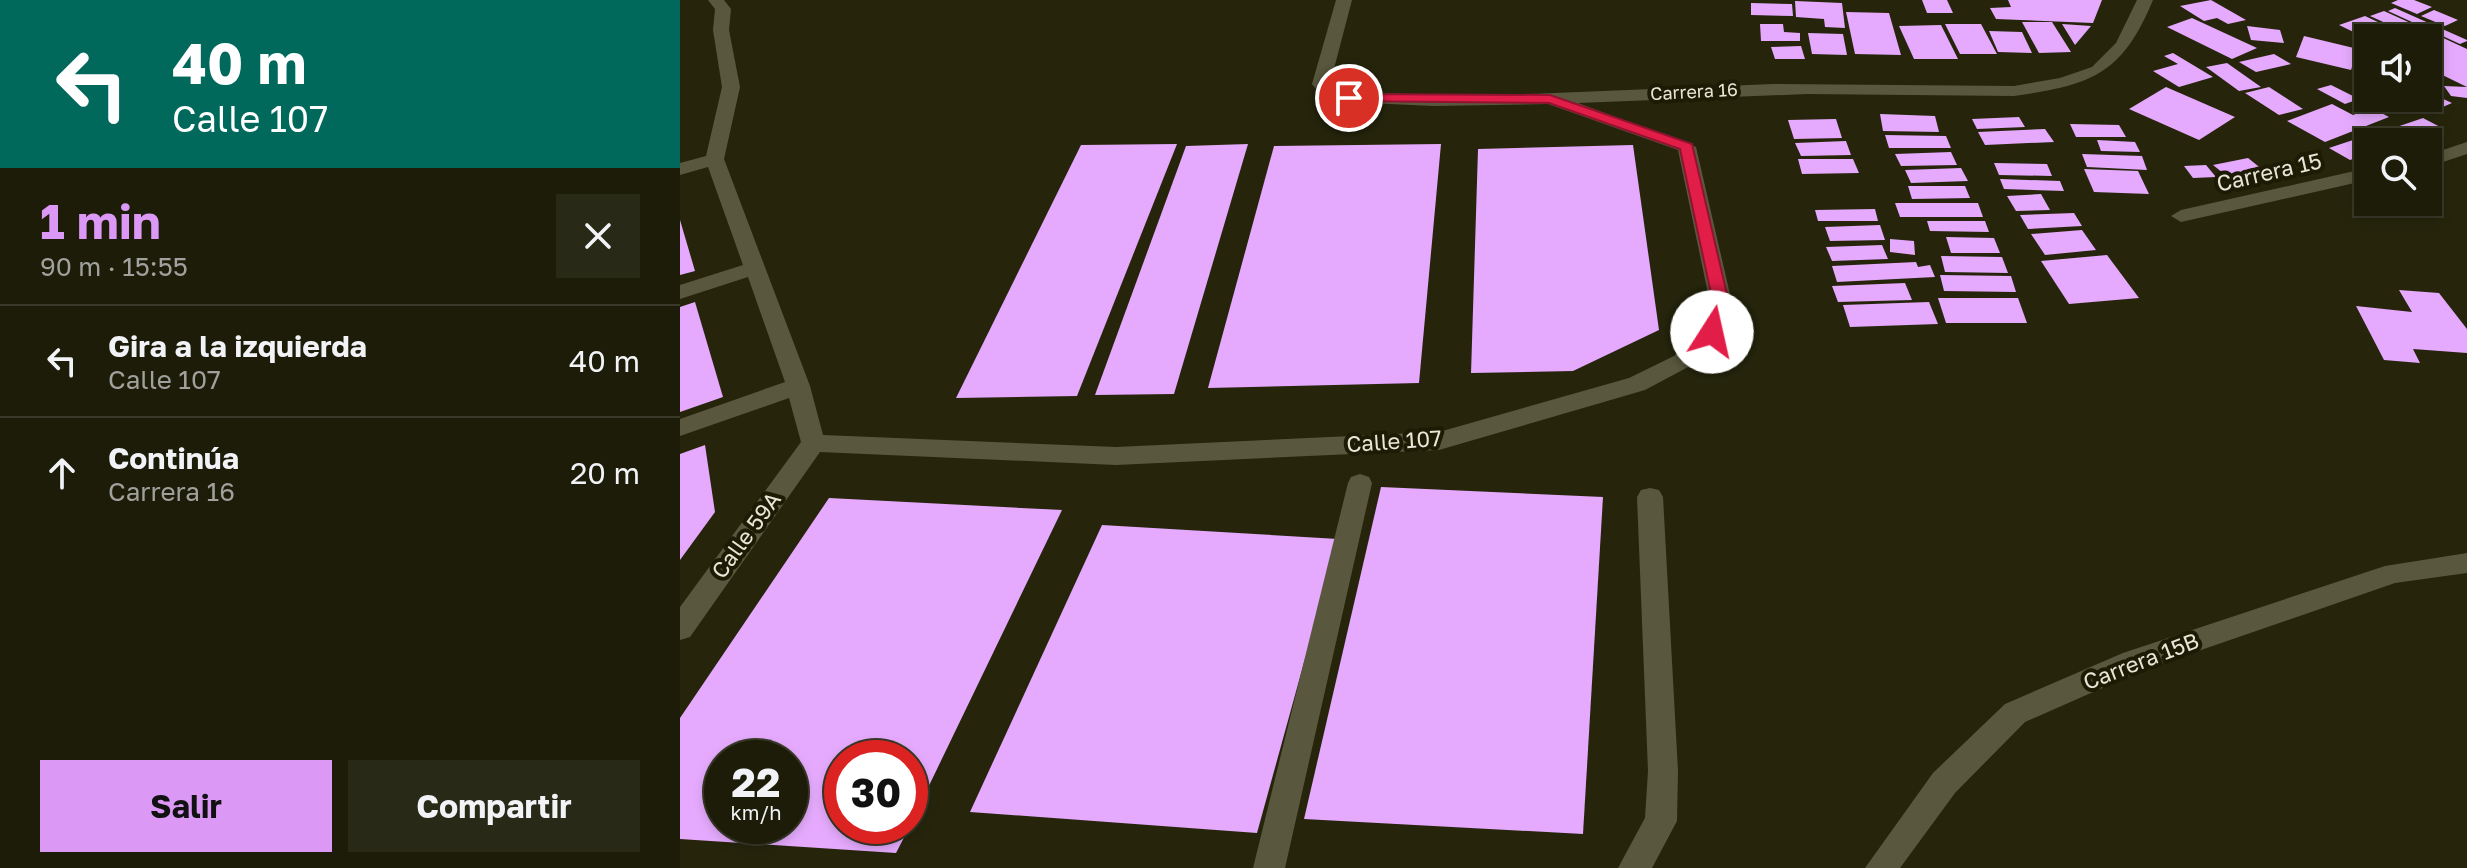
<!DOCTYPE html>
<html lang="es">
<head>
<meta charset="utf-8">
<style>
  :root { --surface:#1c1c09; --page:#292917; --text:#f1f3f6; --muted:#a0a19c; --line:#3a3a2a; --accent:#db99f5 }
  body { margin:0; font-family:"Golos Text",sans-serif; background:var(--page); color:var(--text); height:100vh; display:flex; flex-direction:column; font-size:30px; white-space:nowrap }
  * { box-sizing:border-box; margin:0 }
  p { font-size:26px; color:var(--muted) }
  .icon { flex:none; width:44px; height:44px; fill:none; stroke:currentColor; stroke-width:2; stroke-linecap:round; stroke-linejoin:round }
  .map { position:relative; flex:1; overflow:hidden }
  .details { display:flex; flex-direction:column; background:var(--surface); width:680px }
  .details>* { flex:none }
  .top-card { background:#00695c; color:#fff; overflow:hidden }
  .controls { position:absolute; left:1674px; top:24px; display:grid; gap:16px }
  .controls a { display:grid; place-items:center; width:88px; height:88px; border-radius:0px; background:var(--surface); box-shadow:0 4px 12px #0003,0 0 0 2px var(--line); font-size:40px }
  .speed { position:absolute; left:24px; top:740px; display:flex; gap:16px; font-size:40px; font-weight:700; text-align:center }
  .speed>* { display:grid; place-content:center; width:104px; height:104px; border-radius:50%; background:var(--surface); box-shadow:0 4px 12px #0003,0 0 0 2px var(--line); line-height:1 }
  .speed small { font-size:20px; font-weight:400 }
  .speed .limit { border:12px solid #d22; background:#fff; color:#111 }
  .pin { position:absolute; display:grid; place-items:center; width:68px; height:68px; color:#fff; margin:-34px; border:4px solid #fff; border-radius:50%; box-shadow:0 2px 8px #0007 }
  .me { position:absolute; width:88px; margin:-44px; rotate:10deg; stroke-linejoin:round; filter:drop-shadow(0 0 6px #0008) }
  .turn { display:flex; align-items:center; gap:28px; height:168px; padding:0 40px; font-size:36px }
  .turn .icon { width:104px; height:104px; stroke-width:2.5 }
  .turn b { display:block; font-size:56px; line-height:68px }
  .round { display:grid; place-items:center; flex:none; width:84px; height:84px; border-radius:0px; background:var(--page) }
  .headline { display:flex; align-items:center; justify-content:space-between; height:136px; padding:0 40px }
  h1 { font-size:48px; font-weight:700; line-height:60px; color:var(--accent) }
  .action { display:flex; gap:16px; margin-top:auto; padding:16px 40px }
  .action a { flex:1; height:92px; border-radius:0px; background:var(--accent); color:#111; font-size:32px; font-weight:700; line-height:92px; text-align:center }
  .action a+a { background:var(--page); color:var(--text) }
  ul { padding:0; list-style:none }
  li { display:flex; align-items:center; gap:24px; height:112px; padding:0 40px; border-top:2px solid var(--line) }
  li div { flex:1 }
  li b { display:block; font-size:30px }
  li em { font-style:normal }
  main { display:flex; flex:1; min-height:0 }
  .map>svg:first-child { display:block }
</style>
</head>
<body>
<main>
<section class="details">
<div class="top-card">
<div class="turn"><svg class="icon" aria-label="left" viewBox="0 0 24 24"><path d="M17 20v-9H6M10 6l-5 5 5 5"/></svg><div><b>40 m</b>Calle 107</div></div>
</div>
<div class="headline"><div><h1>1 min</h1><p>90 m · 15:55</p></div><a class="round"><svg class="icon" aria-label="close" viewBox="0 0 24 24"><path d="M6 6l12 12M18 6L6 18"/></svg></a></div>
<ul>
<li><svg class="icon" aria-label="left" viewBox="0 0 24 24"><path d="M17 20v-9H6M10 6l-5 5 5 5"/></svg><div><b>Gira a la izquierda</b><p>Calle 107</p></div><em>40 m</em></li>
<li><svg class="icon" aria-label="ahead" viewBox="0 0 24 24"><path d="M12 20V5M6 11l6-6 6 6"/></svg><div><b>Continúa</b><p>Carrera 16</p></div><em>20 m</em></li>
</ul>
<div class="action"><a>Salir</a><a>Compartir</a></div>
</section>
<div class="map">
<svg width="1787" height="868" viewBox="0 0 1787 868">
  <rect width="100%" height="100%" fill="#26250c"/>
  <!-- building -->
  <g fill="#e5aafd" fill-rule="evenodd">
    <path d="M 1242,0 L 1267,0 L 1273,13 L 1247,13 Z"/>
    <path d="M 1328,0 L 1422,0 L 1413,23 L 1316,19 L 1310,8 L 1331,7 Z"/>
    <path d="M 1531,0 L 1566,20 L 1548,24 L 1537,18 L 1524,21 L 1500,6 Z"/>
    <path d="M 1718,0 L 1734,0 L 1752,7 L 1737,14 L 1711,3 Z"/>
    <path d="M 1115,1 L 1162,3 L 1165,28 L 1145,27 L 1144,19 L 1116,17 Z"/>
    <path d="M 1071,3 L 1112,4 L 1113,16 L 1071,15 Z"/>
    <path d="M 1715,8 L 1787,40 L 1787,41 L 1780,44 L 1708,11 Z"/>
    <path d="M 1754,10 L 1778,20 L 1765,26 L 1741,16 Z"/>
    <path d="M 1704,11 L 1746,30 L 1732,35 L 1690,16 Z"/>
    <path d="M 1166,12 L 1209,13 L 1221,55 L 1175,54 Z"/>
    <path d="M 1685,16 L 1713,29 L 1702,33 L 1712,38 L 1688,39 L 1659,25 Z"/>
    <path d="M 1512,18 L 1577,48 L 1552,59 L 1487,27 Z"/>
    <path d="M 1342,22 L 1372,22 L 1391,52 L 1359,53 Z"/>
    <path d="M 1080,24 L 1103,24 L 1104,32 L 1120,33 L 1120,41 L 1081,41 Z"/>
    <path d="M 1265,24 L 1301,24 L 1317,54 L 1280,54 Z"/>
    <path d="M 1382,24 L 1411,26 L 1395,45 Z"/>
    <path d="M 1261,25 L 1278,59 L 1234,59 L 1219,26 Z"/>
    <path d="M 1567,26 L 1600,30 L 1604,43 L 1571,40 Z"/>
    <path d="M 1309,31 L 1342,32 L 1352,53 L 1318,52 Z"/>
    <path d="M 1128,33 L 1163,34 L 1167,55 L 1132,54 Z"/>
    <path d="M 1624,36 L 1678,49 L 1671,70 L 1616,57 Z"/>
    <path d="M 1759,36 L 1787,49 L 1787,87 L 1748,68 L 1748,40 Z"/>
    <path d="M 1121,46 L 1125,59 L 1095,59 L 1091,47 Z"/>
    <path d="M 1493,53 L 1533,77 L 1499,87 L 1473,71 L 1498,64 L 1484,56 Z"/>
    <path d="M 1594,54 L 1611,64 L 1576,72 L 1559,62 Z"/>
    <path d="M 1547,63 L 1581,87 L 1559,91 L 1526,67 Z"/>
    <path d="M 1651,85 L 1679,99 L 1665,104 L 1637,89 Z"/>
    <path d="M 1764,86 L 1787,87 L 1787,98 L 1771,96 Z"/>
    <path d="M 1486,87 L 1555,117 L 1519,140 L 1449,109 Z"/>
    <path d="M 1589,87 L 1623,109 L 1599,115 L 1565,93 Z"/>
    <path d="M 1748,92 L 1772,103 L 1758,109 L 1734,98 L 1748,98 Z"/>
    <path d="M 1652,104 L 1673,115 L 1692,108 L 1709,117 L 1645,142 L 1607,121 Z"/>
    <path d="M 1200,114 L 1255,116 L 1259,132 L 1203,131 Z"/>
    <path d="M 1339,117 L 1345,127 L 1297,129 L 1292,119 Z"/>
    <path d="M 1743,118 L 1762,128 L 1720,142 L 1699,133 Z"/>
    <path d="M 1156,119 L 1162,138 L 1114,139 L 1108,120 Z"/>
    <path d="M 1390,124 L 1439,125 L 1446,137 L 1396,137 Z"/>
    <path d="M 1365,129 L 1374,142 L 1305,145 L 1298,132 Z"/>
    <path d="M 1691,134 L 1706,142 L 1688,142 L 1688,154 L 1670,160 L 1649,148 Z"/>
    <path d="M 1205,135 L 1266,136 L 1271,148 L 1209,148 Z"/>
    <path d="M 1417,140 L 1455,142 L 1460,152 L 1421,151 Z"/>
    <path d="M 1166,141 L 1171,155 L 1121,156 L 1115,143 Z"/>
    <path d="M 497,144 L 397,396 L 276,398 L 401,145 Z"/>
    <path d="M 568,144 L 494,394 L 415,395 L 506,146 Z"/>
    <path d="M 761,144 L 739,383 L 528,388 L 594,146 Z"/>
    <path d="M 953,145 L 979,330 L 893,371 L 791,373 L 798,149 Z"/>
    <path d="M 1271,152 L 1277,165 L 1221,166 L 1215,154 Z"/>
    <path d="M 1402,154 L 1462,156 L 1467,170 L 1407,167 Z"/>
    <path d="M 1568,158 L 1583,170 L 1548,177 L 1533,165 Z"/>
    <path d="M 1118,159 L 1173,159 L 1179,173 L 1122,174 Z"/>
    <path d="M 1314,163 L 1367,164 L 1372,176 L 1319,175 Z"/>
    <path d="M 1526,165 L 1536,177 L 1513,178 L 1504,166 Z"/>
    <path d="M 1281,168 L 1288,181 L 1231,183 L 1225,170 Z"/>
    <path d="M 1404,169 L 1458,171 L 1469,194 L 1414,192 Z"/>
    <path d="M 1320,179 L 1380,181 L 1384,191 L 1324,189 Z"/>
    <path d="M 1228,186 L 1285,186 L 1290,198 L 1232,199 Z"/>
    <path d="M 1361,194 L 1370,210 L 1336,211 L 1327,196 Z"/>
    <path d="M 1215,203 L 1298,203 L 1303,217 L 1220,217 Z"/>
    <path d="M 1195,209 L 1198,221 L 1138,221 L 1135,210 Z"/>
    <path d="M 1394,213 L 1402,226 L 1348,229 L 1340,215 Z"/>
    <path d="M 0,220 L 15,271 L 0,275 Z"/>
    <path d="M 1247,221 L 1305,221 L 1309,232 L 1250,231 Z"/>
    <path d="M 1200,225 L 1205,240 L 1150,241 L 1145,227 Z"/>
    <path d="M 1402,230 L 1416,250 L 1365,255 L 1351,234 Z"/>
    <path d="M 1266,237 L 1314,238 L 1320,253 L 1271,253 Z"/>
    <path d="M 1210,239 L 1234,241 L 1235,255 L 1210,252 Z"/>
    <path d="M 1202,245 L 1208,259 L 1152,261 L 1146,247 Z"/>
    <path d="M 1427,255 L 1459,298 L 1389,304 L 1361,261 Z"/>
    <path d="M 1261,256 L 1322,257 L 1328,273 L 1265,272 Z"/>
    <path d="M 1236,262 L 1238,267 L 1250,265 L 1255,277 L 1157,282 L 1152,266 Z"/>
    <path d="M 1260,275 L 1331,276 L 1336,292 L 1264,291 Z"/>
    <path d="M 1225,283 L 1232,300 L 1158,302 L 1152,286 Z"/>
    <path d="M 1719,290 L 1759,293 L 1787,329 L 1787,353 L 1733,349 L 1740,363 L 1704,360 L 1676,306 L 1732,312 Z"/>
    <path d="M 1258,298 L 1338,298 L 1347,323 L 1266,323 Z"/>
    <path d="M 15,302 L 43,397 L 0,412 L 0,307 Z"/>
    <path d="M 1249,302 L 1258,324 L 1170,327 L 1163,305 Z"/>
    <path d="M 25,445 L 35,512 L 0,560 L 0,454 Z"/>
    <path d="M 701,487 L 923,497 L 903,834 L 624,819 Z"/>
    <path d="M 149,498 L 382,510 L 230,825 L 230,758 L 162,758 L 162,826 L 230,826 L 216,853 L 0,839 L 0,718 ZM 42,758 L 110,758 L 110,826 L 42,826 Z"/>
    <path d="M 422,525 L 658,539 L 577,833 L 290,812 Z"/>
  </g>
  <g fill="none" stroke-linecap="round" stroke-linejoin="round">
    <!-- minor -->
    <g fill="#59583e" fill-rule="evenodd">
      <path d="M 28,0 L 44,0 L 51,9 L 49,30 L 60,87 L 44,159 L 130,386 L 143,435 L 436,447 L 759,432 L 949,378 L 994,356 L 1022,329 L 1030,303 L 998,150 L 868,104 L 753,106 L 645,101 L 632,84 L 656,0 L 672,0 L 650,84 L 656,92 L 804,96 L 1093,84 L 1334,86 L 1380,78 L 1412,67 L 1436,43 L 1457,0 L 1473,0 C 1442,75 1411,85 1334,96 L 1127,94 L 898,103 L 1016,147 L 1052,303 L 1040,337 L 1010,366 L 965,390 L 759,450 L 436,465 L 140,452 L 10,637 L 0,640 L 0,607 L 121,442 L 109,398 L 0,436 L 0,419 L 105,382 L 68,277 L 0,299 L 0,285 L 63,265 L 28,167 L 0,175 L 0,163 L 26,156 L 42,87 L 33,30 L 35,9 Z"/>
      <path d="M 1787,142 L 1787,154 L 1748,167 L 1748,155 Z"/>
      <path d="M 1688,168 L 1688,180 L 1501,222 L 1491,216 L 1501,210 Z"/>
      <path d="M 680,474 L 689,477 L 692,483 L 605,868 L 573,868 L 668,483 L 671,477 Z"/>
      <path d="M 970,488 L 979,490 L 983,497 L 998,771 L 997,821 L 972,868 L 938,868 L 965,818 L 968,771 L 957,497 L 961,490 Z"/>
      <path d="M 1787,553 L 1787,573 L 1715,583 L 1463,670 L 1345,722 L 1275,793 L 1220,868 L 1185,868 L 1253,773 L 1325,704 L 1443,653 L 1705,566 Z"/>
    </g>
  </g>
  <!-- route -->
  <path fill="#e11d48" stroke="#92132f" stroke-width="2" d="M 669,94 L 870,95 L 1012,144 L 1049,303 L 1038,336 L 1032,338 L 1024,332 L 1033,303 L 1000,149 L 869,103 L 664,101 L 662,98 Z"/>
  <g text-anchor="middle" stroke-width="8" stroke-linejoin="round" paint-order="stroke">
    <!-- far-street labels -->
    <g font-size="18" fill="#e7e6d7" stroke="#1d1b04">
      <text transform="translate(1014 92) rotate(-3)" y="6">Carrera 16</text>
    </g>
    <!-- street labels -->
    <g font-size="22" fill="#e7e6d7" stroke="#1d1b04">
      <text transform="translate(1589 172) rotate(-13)" y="8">Carrera 15</text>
      <text transform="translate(714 441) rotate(-4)" y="8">Calle 107</text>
      <text transform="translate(66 535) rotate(-54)" y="8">Calle 59A</text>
      <text transform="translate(1461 661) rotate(-21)" y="8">Carrera 15B</text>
    </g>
  </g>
</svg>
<div class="controls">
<a><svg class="icon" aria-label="sound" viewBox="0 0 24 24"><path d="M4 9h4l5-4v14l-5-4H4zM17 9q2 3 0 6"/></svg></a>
<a><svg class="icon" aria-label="search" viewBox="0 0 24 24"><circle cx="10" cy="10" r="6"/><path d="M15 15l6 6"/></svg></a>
</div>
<div class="speed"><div>22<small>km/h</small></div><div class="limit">30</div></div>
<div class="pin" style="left:669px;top:98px;background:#d93025"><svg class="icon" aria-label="arrive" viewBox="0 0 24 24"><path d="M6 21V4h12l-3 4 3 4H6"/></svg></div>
<svg class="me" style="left:1032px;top:332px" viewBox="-20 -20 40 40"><circle r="19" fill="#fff"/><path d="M0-13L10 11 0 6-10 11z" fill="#e11d48"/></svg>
</div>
</main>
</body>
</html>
